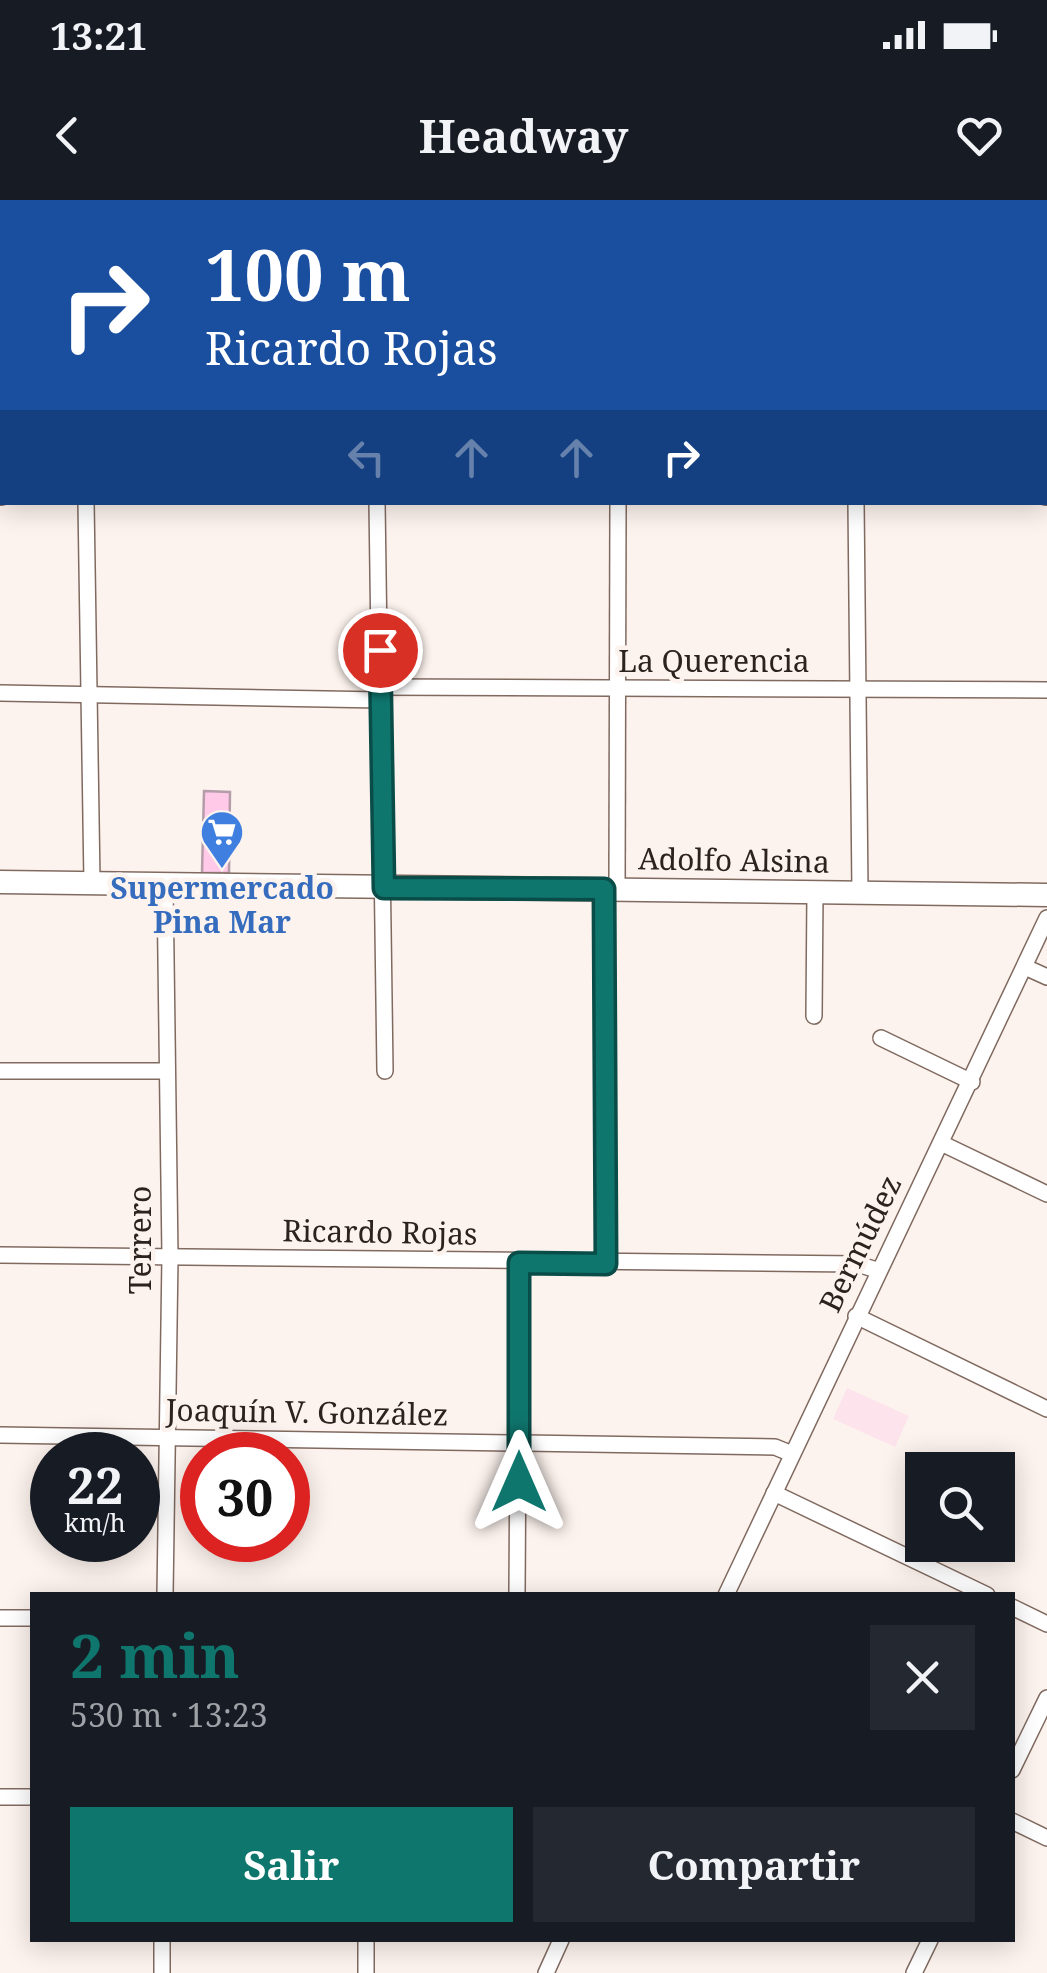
<!DOCTYPE html>
<html lang="es">
<head>
<meta charset="utf-8">
<style>
  :root { --surface:#171b24; --page:#242831; --text:#f1f3f6; --muted:#9ea1a6; --accent:#0f766e }
  body { margin:0; font-family:"Noto Serif",serif; background:var(--page); color:var(--text); height:100vh; display:flex; flex-direction:column; font-size:38px; white-space:nowrap }
  * { box-sizing:border-box; margin:0 }
  p { font-size:32px; color:var(--muted) }
  .icon { flex:none; width:55px; height:55px; fill:none; stroke:currentColor; stroke-width:2; stroke-linecap:round; stroke-linejoin:round }
  .map { position:relative; flex:1; overflow:hidden }
  .side { position:absolute; left:30px; top:1392px; width:985px; height:350px; display:flex; flex-direction:column; background:var(--surface); border-radius:0px; box-shadow:0 5px 25px #0003 }
  .side>* { flex:none }
  .top-card { position:absolute; left:0px; top:0px; width:1048px; height:305px; box-shadow:0 5px 25px #0003; background:#1a4fa0; color:#fff; overflow:hidden }
  .controls { position:absolute; left:905px; top:1252px; display:grid; gap:20px }
  .controls a { display:grid; place-items:center; width:110px; height:110px; border-radius:0px; background:var(--surface); box-shadow:0 5px 25px #0003; font-size:50px }
  .speed { position:absolute; left:30px; top:1232px; display:flex; gap:20px; font-size:50px; font-weight:700; text-align:center }
  .speed>* { display:grid; place-content:center; width:130px; height:130px; border-radius:50%; background:var(--surface); box-shadow:0 5px 25px #0003; line-height:1 }
  .speed small { font-size:25px; font-weight:400 }
  .speed .limit { border:15px solid #d22; background:#fff; color:#111 }
  .pin { position:absolute; display:grid; place-items:center; width:85px; height:85px; color:#fff; margin:-42px; border:5px solid #fff; border-radius:50%; box-shadow:0 2px 10px #0007 }
  .me { position:absolute; width:110px; margin:-55px; rotate:0deg; stroke-linejoin:round; filter:drop-shadow(0 0 8px #0008) }
  .turn { display:flex; align-items:center; gap:35px; height:210px; padding:0 40px; font-size:45px }
  .turn .icon { width:130px; height:130px; stroke-width:2.5 }
  .turn b { display:block; font-size:70px; line-height:85px }
  .lanes { display:flex; align-items:center; height:95px; padding:0 40px; background:#0003; justify-content:center; gap:50px; direction:ltr }
  .lanes .off { opacity:.35 }
  .round { display:grid; place-items:center; flex:none; width:105px; height:105px; border-radius:0px; background:var(--page) }
  .overview { display:flex; align-items:center; justify-content:space-between; height:170px; padding:0 40px }
  h1 { font-size:60px; font-weight:700; line-height:75px; color:var(--accent) }
  .primary-button { display:flex; gap:20px; margin-top:auto; padding:20px 40px }
  .primary-button a { flex:1; height:115px; border-radius:0px; background:var(--accent); color:#fff; font-size:40px; font-weight:700; line-height:115px; text-align:center }
  .primary-button a+a { background:var(--page); color:var(--text) }
  .status { display:flex; justify-content:space-between; align-items:center; height:70px; padding:0 50px; background:var(--surface); direction:ltr }
  .status svg { height:28px; fill:currentColor }
  header { display:flex; justify-content:space-between; align-items:center; height:130px; padding:0 40px; background:var(--surface); font-size:45px; font-weight:700 }
  .map>svg:first-child { display:block }
</style>
</head>
<body>
<div class="status"><b>13:21</b><svg viewBox="0 0 49 12"><path d="M0 12V9h3v3zM5 12V6h3v6zM10 12V3h3v9zM15 12V0h3v12zM26 1h20v11H26zM47 4h2v5h-2z"/></svg></div>
<header><svg class="icon" aria-label="back" viewBox="0 0 24 24"><path d="M15 5l-7 7 7 7"/></svg>Headway<svg class="icon" aria-label="heart" viewBox="0 0 24 24"><path d="M12 20l-8-8c-3-5 5-10 8-4 3-6 11-1 8 4z"/></svg></header>
<div class="map">
<svg width="1047" height="1773" viewBox="0 0 1047 1773">
  <rect width="100%" height="100%" fill="#fdf3ee"/>
  <!-- education -->
  <path fill="#fde4ec" d="M 847,1188 L 909,1216 L 895,1247 L 833,1219 Z"/>
  <!-- building -->
  <path fill="#ffc9e7" stroke="#b49ca9" stroke-width="2.5" d="M 204,591 L 230,592 L 229,673 L 202,673 Z"/>
  <g fill="none" stroke-linecap="round" stroke-linejoin="round">
    <!-- street casing -->
    <g stroke="#806a60" stroke-width="18">
      <g id="street">
        <path d="M 372,0 L 372,2"/>
        <path d="M 8,2 L 8,0"/>
        <path d="M 617,2 L 617,0"/>
        <path d="M 854,2 L 854,0"/>
        <path d="M 1045,20 L 1047,20"/>
        <path d="M 0,115 L 2,115"/>
        <path d="M 0,297 L 2,297"/>
        <path d="M 1045,297 L 1047,297"/>
        <path d="M 86,302 L 92,682"/>
        <path d="M 377,302 L 385,871"/>
        <path d="M 856,302 L 860,692"/>
        <path d="M 380,487 L 1047,490"/>
        <path d="M 0,493 L 381,500"/>
        <path d="M 165,684 L 170,1057 L 165,1395"/>
        <path d="M 604,689 L 606,1064"/>
        <path d="M 617,689 L 618,302"/>
        <path d="M 1025,767 L 1047,777"/>
        <path d="M 814,816 L 815,692"/>
        <path d="M 881,838 L 972,882"/>
        <path d="M 0,871 L 167,871"/>
        <path d="M 941,943 L 1047,994"/>
        <path d="M 0,1055 L 857,1064 L 877,1070"/>
        <path d="M 856,1116 L 1047,1209"/>
        <path d="M 0,1235 L 775,1247 L 792,1254"/>
        <path d="M 774,1293 L 987,1395"/>
        <path d="M 517,1395 L 519,1063"/>
        <path d="M 726,1395 L 1047,718"/>
        <path d="M 1012,1407 L 1047,1424"/>
        <path d="M 0,1418 L 32,1418"/>
        <path d="M 1012,1570 L 1047,1498"/>
        <path d="M 0,1597 L 32,1597"/>
        <path d="M 1012,1621 L 1047,1638"/>
        <path d="M 162,1773 L 162,1740"/>
        <path d="M 366,1773 L 366,1740"/>
        <path d="M 546,1773 L 561,1740"/>
        <path d="M 914,1773 L 930,1740"/>
      </g>
    </g>
    <!-- secondary casing -->
    <g stroke="#806a60" stroke-width="25">
      <path id="secondary" d="M 0,682 L 1047,695"/>
    </g>
    <!-- street -->
    <use href="#street" stroke="#fff" stroke-width="15"/>
    <!-- secondary -->
    <use href="#secondary" stroke="#fff" stroke-width="22"/>
  </g>
  <g fill="none" stroke-linecap="round" stroke-linejoin="round">
    <!-- route casing -->
    <g stroke="#0a4d48" stroke-width="25">
      <path id="route" d="M 380,450 L 384,688 L 604,689 L 606,1064 L 519,1063 L 519,1282"/>
    </g>
    <!-- route -->
    <use href="#route" stroke="#0f766e" stroke-width="18"/>
  </g>
  <!-- icons -->
  <defs>
    <g id="supermarket-pin" transform="scale(2.25)"><path d="M0 17L-7.5 6A9.5 9.5 0 1 1 7.5 6Z" fill="#3f7fe0" stroke="#fdf3ee"/><path d="M-6-5.5h2.5l.6 2H6L4.5 2H-2.5L-4.4-4H-6ZM-1.5 3.2a1.3 1.3 0 1 0 .1 0ZM3 3.2a1.3 1.3 0 1 0 .1 0Z" fill="#fff"/></g>
  </defs>
  <g fill-rule="evenodd">
    <use href="#supermarket-pin" x="222" y="632"/>
  </g>
  <g text-anchor="middle" stroke-width="9" stroke-linejoin="round" paint-order="stroke">
    <!-- street labels -->
    <g font-size="30" fill="#2c221e" stroke="#fdf3ee">
      <text x="714" y="472">La Querencia</text>
      <text transform="translate(734 661) rotate(1)" y="10">Adolfo Alsina</text>
      <text transform="translate(380 1033) rotate(1)" y="10">Ricardo Rojas</text>
      <text transform="translate(141 1040) rotate(-90)" y="10">Terrero</text>
      <text transform="translate(861 1044) rotate(-64)" y="10">Bermúdez</text>
      <text transform="translate(307 1213) rotate(1)" y="10">Joaquín V. González</text>
    </g>
    <!-- shop labels -->
    <g font-size="30" font-weight="bold" fill="#366cbe" stroke="#fdf3ee">
      <text x="222" y="699">Supermercado<tspan x="222" dy="34">Pina Mar</tspan></text>
    </g>
  </g>
</svg>
<div class="controls">
<a><svg class="icon" aria-label="search" viewBox="0 0 24 24"><circle cx="10" cy="10" r="6"/><path d="M15 15l6 6"/></svg></a>
</div>
<div class="speed"><div>22<small>km/h</small></div><div class="limit">30</div></div>
<div class="pin" style="left:380px;top:450px;background:#d93025"><svg class="icon" aria-label="arrive" viewBox="0 0 24 24"><path d="M6 21V4h12l-3 4 3 4H6"/></svg></div>
<svg class="me" style="left:519px;top:1282px" viewBox="-20 -20 40 40"><path d="M0-17L14 15 0 8-14 15z" fill="#0f766e" stroke="#fff" stroke-width="4"/></svg>
<div class="top-card">
<div class="turn"><svg class="icon" aria-label="right" viewBox="0 0 24 24"><path d="M7 20v-9h11M14 6l5 5-5 5"/></svg><div><b>100 m</b>Ricardo Rojas</div></div>
<div class="lanes"><svg class="icon off" aria-label="left" viewBox="0 0 24 24"><path d="M17 20v-9H6M10 6l-5 5 5 5"/></svg><svg class="icon off" aria-label="ahead" viewBox="0 0 24 24"><path d="M12 20V5M6 11l6-6 6 6"/></svg><svg class="icon off" aria-label="ahead" viewBox="0 0 24 24"><path d="M12 20V5M6 11l6-6 6 6"/></svg><svg class="icon" aria-label="right" viewBox="0 0 24 24"><path d="M7 20v-9h11M14 6l5 5-5 5"/></svg></div>
</div>
<section class="side">
<div class="overview"><div><h1>2 min</h1><p>530 m · 13:23</p></div><a class="round"><svg class="icon" aria-label="close" viewBox="0 0 24 24"><path d="M6 6l12 12M18 6L6 18"/></svg></a></div>
<div class="primary-button"><a>Salir</a><a>Compartir</a></div>
</section>
</div>
</body>
</html>
